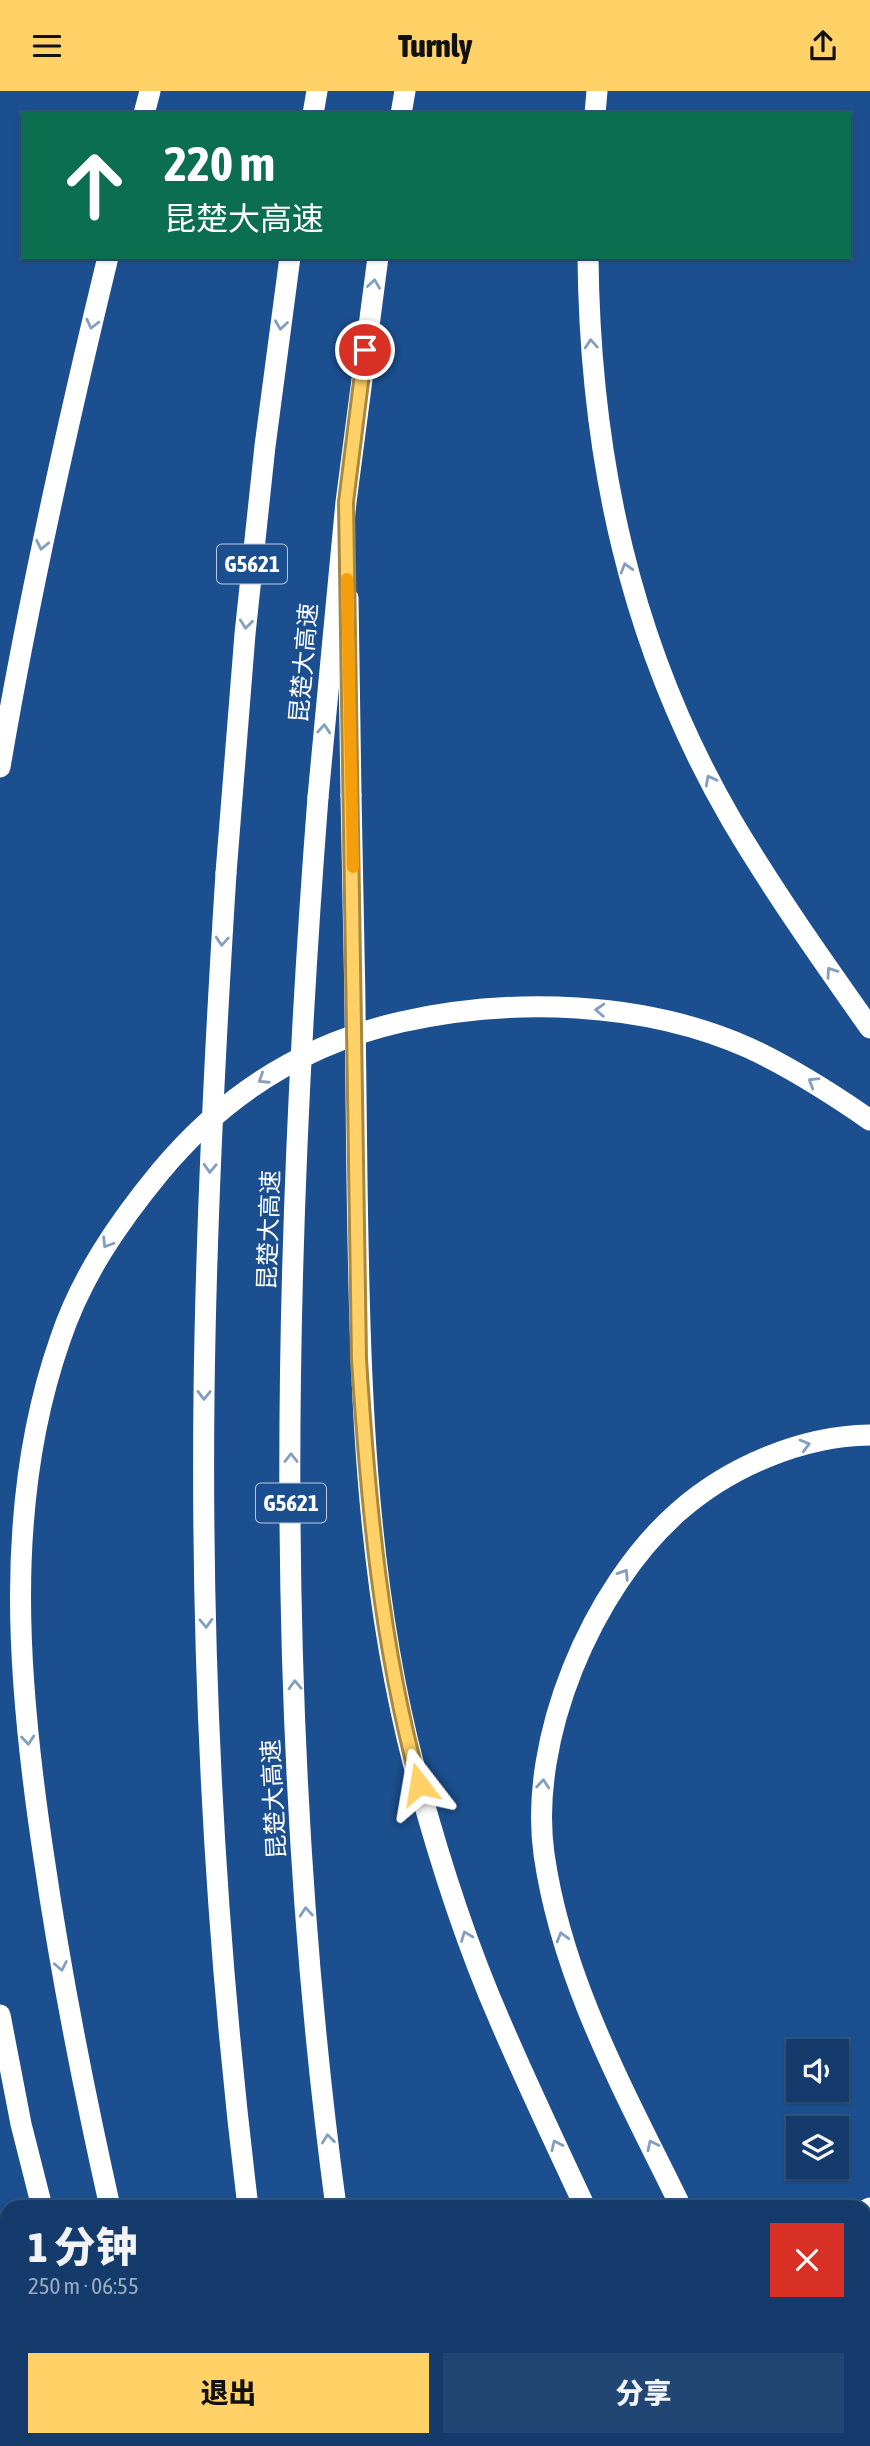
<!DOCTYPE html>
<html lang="zh">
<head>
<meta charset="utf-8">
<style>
  :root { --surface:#143b6b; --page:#214673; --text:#f1f3f6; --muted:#9dadc1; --line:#33557e; --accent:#ffd166 }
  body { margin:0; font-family:"Asap Condensed","Noto Sans SC",sans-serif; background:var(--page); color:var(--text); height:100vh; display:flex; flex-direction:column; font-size:26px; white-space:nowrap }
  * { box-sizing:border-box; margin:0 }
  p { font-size:23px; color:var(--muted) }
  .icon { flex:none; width:38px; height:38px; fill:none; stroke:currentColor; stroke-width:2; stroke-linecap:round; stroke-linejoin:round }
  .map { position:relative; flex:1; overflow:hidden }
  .sheet { position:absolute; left:0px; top:2109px; width:872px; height:247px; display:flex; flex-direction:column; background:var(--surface); border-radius:21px 21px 0 0; box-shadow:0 2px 5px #0004,0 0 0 2px var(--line) }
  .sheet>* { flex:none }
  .guide { position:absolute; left:21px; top:21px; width:830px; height:147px; border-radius:0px; box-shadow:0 2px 5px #0004,0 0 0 2px var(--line); background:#0b6e4f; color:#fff; overflow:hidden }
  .tools { position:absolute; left:786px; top:1948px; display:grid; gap:14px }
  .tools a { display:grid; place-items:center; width:63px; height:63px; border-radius:0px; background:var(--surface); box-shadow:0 2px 5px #0004,0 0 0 2px var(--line); font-size:35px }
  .pin { position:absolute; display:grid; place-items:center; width:60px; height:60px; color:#fff; margin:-30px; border:4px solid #fff; border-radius:50%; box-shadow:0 2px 7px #0007 }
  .me { position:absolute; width:77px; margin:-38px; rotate:346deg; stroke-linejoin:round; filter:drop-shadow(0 0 5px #0008) }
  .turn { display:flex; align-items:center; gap:24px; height:147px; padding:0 28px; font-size:32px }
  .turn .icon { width:91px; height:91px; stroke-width:2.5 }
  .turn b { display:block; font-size:49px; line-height:60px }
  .round { display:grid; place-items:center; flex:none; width:74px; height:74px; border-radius:0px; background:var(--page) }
  .overview { display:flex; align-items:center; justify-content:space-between; height:119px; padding:0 28px }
  h1 { font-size:42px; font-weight:800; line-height:52px }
  .cta { display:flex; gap:14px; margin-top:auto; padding:14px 28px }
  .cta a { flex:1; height:80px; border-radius:0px; background:var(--accent); color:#111; font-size:28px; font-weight:800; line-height:80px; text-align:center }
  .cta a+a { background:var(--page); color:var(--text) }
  header { display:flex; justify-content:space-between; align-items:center; height:91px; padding:0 28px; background:var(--accent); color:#111; font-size:32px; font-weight:800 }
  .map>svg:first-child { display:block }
</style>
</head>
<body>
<header><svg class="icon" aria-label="menu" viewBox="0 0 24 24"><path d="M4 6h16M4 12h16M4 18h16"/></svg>Turnly<svg class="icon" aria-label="share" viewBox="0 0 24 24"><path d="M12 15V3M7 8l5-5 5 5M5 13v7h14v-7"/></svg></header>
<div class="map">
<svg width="870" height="2355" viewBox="0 0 870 2355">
  <rect width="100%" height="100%" fill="#1b4f8f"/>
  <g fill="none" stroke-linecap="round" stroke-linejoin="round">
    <!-- highway -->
    <g stroke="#fff" stroke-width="21">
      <path d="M 144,23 L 150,0"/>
      <path d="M 313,23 L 317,0"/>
      <path d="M 401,23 L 405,0"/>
      <path d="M 595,23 L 597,0"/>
      <path d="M 588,166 C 590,366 630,555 732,730 C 774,801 822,869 870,937"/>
      <path d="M 348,507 L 351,704"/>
      <path d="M 0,676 C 29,505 67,335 108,166"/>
      <path d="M 318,706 L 346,411 L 378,166"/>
      <path d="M 226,782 L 245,543 L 265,355 L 290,166"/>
      <path d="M 0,1924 L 21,2033 L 42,2116"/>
      <path d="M 110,2116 C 84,2000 61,1884 44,1767 C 18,1596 2,1415 60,1249 C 81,1186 118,1132 160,1081 C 223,1005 304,953 401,931 C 512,906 644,910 749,957 C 792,977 831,1002 870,1029"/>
      <path d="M 681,2116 C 626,2003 562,1890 544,1763 C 528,1648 592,1497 678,1421 C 729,1376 801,1345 870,1344"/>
      <path d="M 864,2120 L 870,2117"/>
      <path d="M 864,2149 L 870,2147"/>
      <path d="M 864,2208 L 870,2206"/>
      <path d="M 104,2348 L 106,2355"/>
      <path d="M 167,2348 L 168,2355"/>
      <path d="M 282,2348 L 283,2355"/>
      <path d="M 675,2348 L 677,2355"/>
      <path d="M 766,2348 L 767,2355"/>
      <path d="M 520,2355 L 534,2348"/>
    </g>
    <!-- highway-bridge -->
    <g stroke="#fff" stroke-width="21">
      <path d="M 351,704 C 354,833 356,961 357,1090 C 360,1288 364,1482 414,1675 C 437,1762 464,1848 500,1930 C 527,1993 556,2054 585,2116"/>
      <path d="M 318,706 C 282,1174 273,1649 336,2116"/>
      <path d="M 226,782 C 215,956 206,1130 204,1305 C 201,1575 215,1847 248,2116"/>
      <path d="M 369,2348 L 370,2355"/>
    </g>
  </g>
  <!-- one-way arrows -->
  <defs><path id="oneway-chevron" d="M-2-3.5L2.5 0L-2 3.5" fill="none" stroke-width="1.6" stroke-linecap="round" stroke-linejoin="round" transform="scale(1.75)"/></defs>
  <g stroke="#829ec1">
    <use href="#oneway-chevron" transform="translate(374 193) rotate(-82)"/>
    <use href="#oneway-chevron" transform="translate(92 233) rotate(104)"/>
    <use href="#oneway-chevron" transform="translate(281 234) rotate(98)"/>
    <use href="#oneway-chevron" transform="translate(591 253) rotate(-94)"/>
    <use href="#oneway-chevron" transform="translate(42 454) rotate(102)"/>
    <use href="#oneway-chevron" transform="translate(626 477) rotate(-106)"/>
    <use href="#oneway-chevron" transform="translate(246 533) rotate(96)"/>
    <use href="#oneway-chevron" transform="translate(324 638) rotate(-86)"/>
    <use href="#oneway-chevron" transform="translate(710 689) rotate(-118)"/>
    <use href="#oneway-chevron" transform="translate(222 850) rotate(94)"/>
    <use href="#oneway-chevron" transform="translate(831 881) rotate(-125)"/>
    <use href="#oneway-chevron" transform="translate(600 919) rotate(-177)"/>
    <use href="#oneway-chevron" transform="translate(263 988) rotate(147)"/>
    <use href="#oneway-chevron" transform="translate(813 991) rotate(-149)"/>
    <use href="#oneway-chevron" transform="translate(210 1077) rotate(92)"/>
    <use href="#oneway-chevron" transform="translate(107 1152) rotate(122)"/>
    <use href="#oneway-chevron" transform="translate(204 1304) rotate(91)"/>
    <use href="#oneway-chevron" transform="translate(805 1354) rotate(-15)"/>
    <use href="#oneway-chevron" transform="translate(291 1367) rotate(-90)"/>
    <use href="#oneway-chevron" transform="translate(624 1483) rotate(-57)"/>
    <use href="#oneway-chevron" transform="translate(206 1532) rotate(88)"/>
    <use href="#oneway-chevron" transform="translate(295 1594) rotate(-92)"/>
    <use href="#oneway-chevron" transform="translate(28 1649) rotate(85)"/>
    <use href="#oneway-chevron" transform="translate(543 1693) rotate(-85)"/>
    <use href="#oneway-chevron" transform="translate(306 1821) rotate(-95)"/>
    <use href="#oneway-chevron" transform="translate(466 1845) rotate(-111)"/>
    <use href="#oneway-chevron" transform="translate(562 1846) rotate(-106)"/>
    <use href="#oneway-chevron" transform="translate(61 1875) rotate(79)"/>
    <use href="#oneway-chevron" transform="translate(328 2048) rotate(-96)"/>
    <use href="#oneway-chevron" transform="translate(556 2054) rotate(-115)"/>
    <use href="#oneway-chevron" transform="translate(652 2054) rotate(-116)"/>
  </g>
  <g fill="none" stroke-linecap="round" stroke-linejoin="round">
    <!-- route casing -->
    <g stroke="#a68842" stroke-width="18">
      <path id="route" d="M 365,259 L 346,411 L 359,1268 C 368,1412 381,1553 419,1693"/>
    </g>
    <!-- route -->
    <use href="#route" stroke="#ffd166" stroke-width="12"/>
    <!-- slow -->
    <path stroke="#f59e0b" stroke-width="12" d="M 347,488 L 353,776"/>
  </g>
  <g text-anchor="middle" stroke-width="7" stroke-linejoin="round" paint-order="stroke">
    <!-- shield labels -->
    <g fill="#1b4f8f" stroke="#bbcadd" stroke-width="2">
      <rect x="217" y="453.5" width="70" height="39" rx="5"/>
      <rect x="256" y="1392.5" width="70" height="39" rx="5"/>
    </g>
    <g font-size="23" font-weight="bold" fill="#fff">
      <text x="252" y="481">G5621</text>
      <text x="291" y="1420">G5621</text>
    </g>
    <!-- street labels -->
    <g font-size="24" fill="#fff" stroke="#1b4f8f">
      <text transform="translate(304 572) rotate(-85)" y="8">昆楚大高速</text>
      <text transform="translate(269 1139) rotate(-88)" y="8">昆楚大高速</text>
      <text transform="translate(274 1708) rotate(-93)" y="8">昆楚大高速</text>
    </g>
  </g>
</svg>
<div class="tools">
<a><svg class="icon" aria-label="sound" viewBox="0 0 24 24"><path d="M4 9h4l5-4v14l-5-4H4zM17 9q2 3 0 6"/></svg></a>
<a><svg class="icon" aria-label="layers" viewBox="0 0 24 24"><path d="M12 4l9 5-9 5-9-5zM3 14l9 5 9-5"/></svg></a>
</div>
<div class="pin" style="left:365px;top:259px;background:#d93025"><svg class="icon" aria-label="arrive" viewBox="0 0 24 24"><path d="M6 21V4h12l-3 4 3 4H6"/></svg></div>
<svg class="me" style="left:419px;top:1693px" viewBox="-20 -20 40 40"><path d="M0-17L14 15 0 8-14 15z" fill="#ffd166" stroke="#fff" stroke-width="4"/></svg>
<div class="guide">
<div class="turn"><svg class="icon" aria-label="ahead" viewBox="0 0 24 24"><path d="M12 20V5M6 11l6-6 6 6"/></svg><div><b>220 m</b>昆楚大高速</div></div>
</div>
<section class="sheet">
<div class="overview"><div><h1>1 分钟</h1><p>250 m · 06:55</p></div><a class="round" style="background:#d93025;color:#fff"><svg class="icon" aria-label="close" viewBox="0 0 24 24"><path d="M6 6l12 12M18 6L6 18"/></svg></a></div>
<div class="cta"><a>退出</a><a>分享</a></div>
</section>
</div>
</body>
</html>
